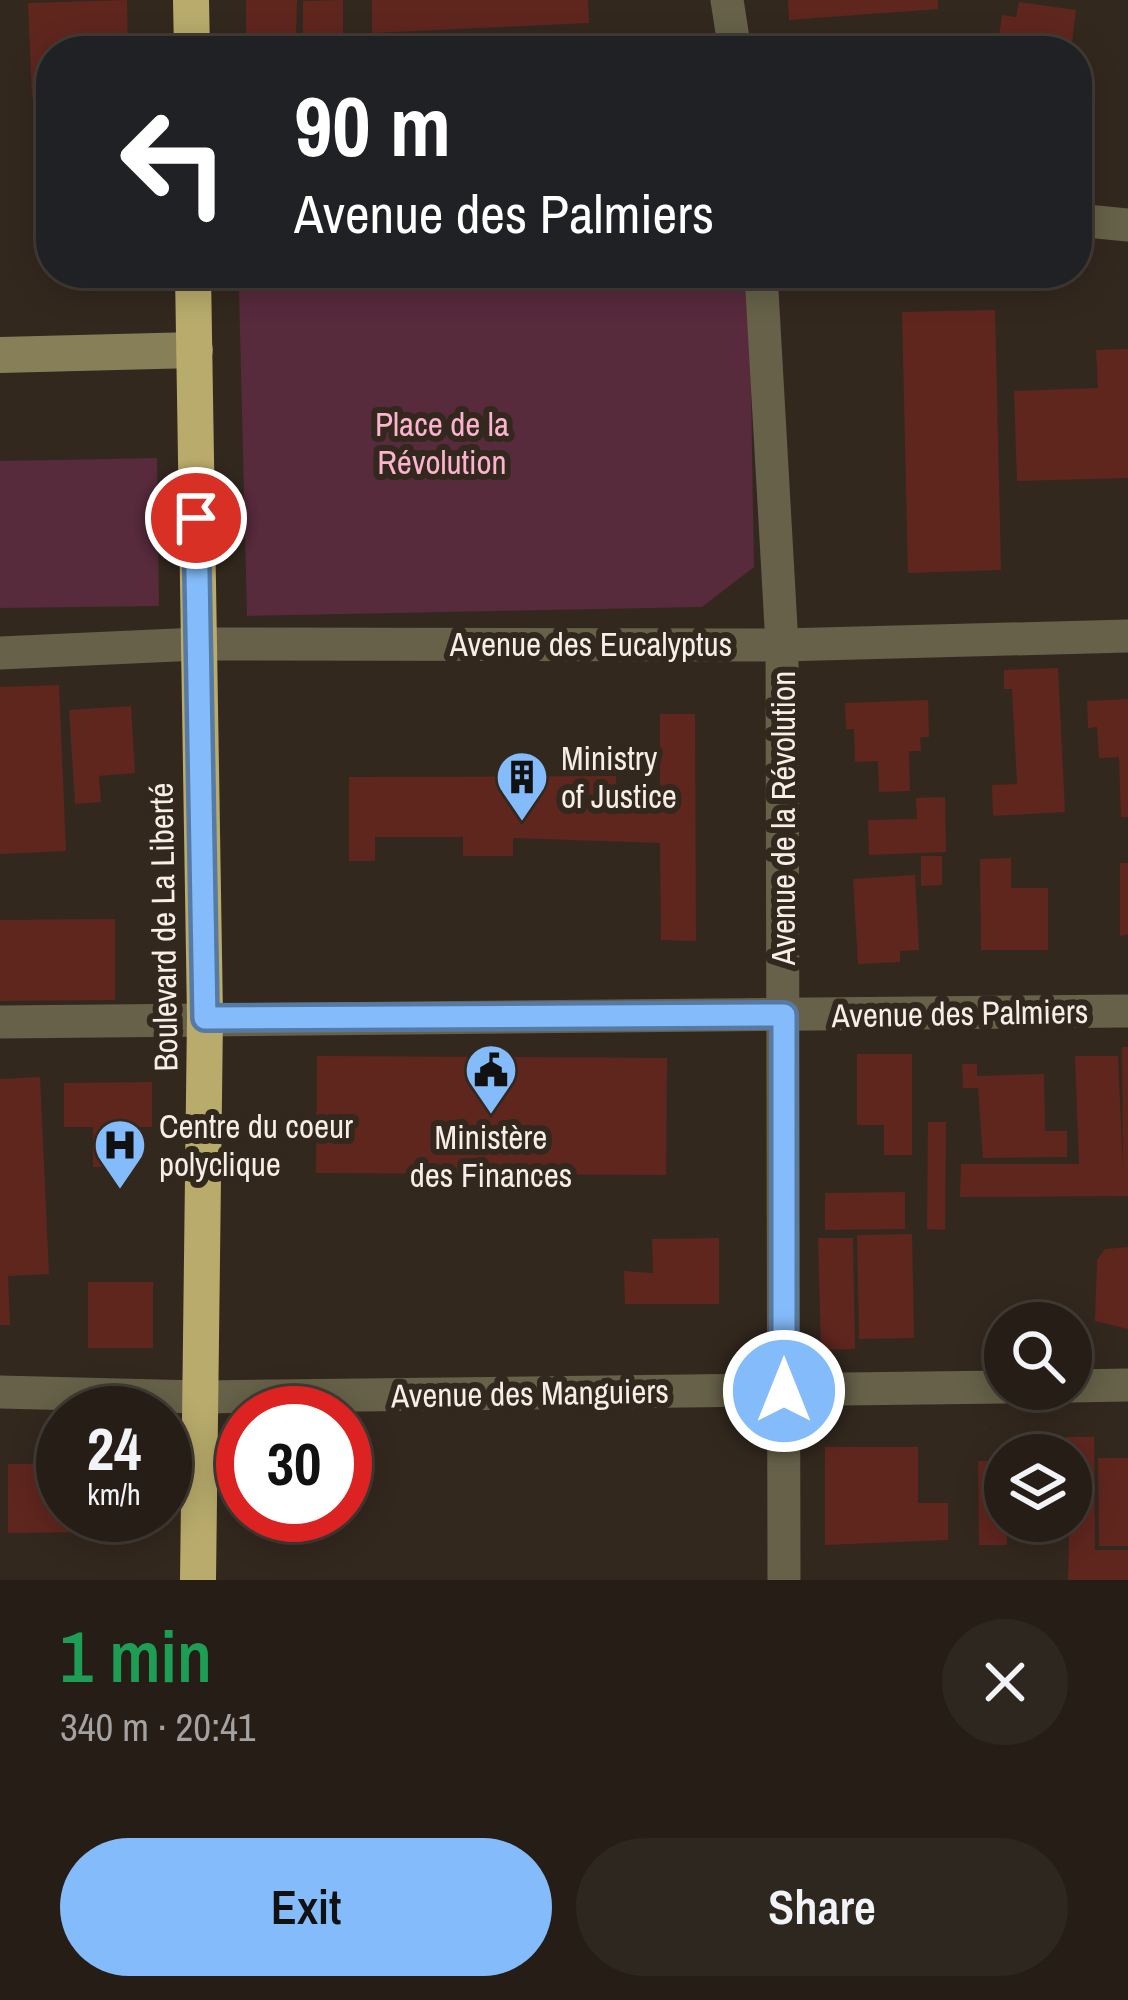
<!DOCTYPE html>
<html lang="en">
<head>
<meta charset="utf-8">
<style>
  :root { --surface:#261e16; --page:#2e271f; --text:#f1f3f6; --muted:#a4a2a1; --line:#423c35; --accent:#84bcfb }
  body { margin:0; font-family:"Archivo Narrow",sans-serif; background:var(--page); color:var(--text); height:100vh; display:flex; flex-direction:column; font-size:45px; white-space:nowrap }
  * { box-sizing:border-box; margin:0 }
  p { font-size:39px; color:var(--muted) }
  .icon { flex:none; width:66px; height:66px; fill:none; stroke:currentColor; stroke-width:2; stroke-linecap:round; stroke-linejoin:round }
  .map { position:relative; height:1580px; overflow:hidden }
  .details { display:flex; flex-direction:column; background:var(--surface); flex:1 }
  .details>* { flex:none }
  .guide { position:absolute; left:36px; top:36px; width:1056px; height:252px; border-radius:48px; box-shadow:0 6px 30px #0003,0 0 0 3px var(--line); background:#202124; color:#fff; overflow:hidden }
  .buttons { position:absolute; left:984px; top:1302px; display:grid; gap:24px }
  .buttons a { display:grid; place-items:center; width:108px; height:108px; border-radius:50%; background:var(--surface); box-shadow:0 6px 30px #0003,0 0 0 3px var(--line); font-size:60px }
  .speed { position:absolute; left:36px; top:1386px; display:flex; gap:24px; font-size:60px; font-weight:700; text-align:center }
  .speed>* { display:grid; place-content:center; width:156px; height:156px; border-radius:50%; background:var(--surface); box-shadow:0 6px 30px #0003,0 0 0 3px var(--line); line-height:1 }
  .speed small { font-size:30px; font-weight:400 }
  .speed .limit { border:18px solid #d22; background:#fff; color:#111 }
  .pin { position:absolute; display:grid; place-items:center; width:102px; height:102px; color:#fff; margin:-51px; border:6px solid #fff; border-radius:50%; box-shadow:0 3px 12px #0007 }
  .me { position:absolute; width:132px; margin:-66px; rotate:0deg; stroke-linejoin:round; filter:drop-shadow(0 0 9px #0008) }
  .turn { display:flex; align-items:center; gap:42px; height:252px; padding:0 60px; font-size:54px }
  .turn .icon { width:156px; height:156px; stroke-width:2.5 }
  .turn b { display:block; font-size:84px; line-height:102px }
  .round { display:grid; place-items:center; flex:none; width:126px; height:126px; border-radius:63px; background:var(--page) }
  .summary { display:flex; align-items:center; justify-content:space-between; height:204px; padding:0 60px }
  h1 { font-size:72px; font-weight:600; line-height:90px; color:#1e9e55 }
  .primary-button { display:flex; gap:24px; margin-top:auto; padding:24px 60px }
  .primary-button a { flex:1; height:138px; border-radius:72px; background:var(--accent); color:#111; font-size:48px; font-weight:600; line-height:138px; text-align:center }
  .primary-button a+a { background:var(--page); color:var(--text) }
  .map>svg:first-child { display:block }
</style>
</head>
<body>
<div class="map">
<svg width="1128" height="1580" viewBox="0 0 1128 1580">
  <rect width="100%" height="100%" fill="#33281e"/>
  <!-- green -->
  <g fill="#572a3c">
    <path d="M 253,273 L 749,273 L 754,567 L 702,607 L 247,616 L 239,290 Z"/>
    <path d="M 157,458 L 159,606 L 0,608 L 0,461 Z"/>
  </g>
  <!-- building -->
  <g fill="#5f261e">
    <path d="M 127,0 L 128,51 L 51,51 L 51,97 L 32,97 L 28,3 Z"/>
    <path d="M 246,0 L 297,0 L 296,35 L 246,34 Z"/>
    <path d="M 343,0 L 343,33 L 303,33 L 303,1 Z"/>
    <path d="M 372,0 L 588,0 L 589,23 L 372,33 Z"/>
    <path d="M 788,0 L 938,0 L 938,9 L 789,20 Z"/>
    <path d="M 1019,2 L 1076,10 L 1071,51 L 997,51 L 1002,15 L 1016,17 Z"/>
    <path d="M 929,36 L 931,51 L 884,51 L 883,43 Z"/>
    <path d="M 958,36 L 996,40 L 995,51 L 956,51 Z"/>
    <path d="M 995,310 L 1001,570 L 908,573 L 902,312 Z"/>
    <path d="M 1128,349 L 1128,478 L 1017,481 L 1014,391 L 1098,388 L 1096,350 Z"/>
    <path d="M 1058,668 L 1065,812 L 993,816 L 992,785 L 1017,784 L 1012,689 L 1004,689 L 1004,670 Z"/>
    <path d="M 59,685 L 66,851 L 0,854 L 0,687 Z"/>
    <path d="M 1128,699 L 1128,817 L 1121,817 L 1119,757 L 1099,758 L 1097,727 L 1088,728 L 1087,701 Z"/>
    <path d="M 928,700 L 929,737 L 920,737 L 921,751 L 909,751 L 910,791 L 879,792 L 878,761 L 855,762 L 854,729 L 846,729 L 845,703 Z"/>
    <path d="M 131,706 L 135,773 L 99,776 L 101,802 L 75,804 L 69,710 Z"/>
    <path d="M 660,714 L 695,714 L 696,941 L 661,940 L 660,843 L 513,838 L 513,856 L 463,856 L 463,837 L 375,837 L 375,861 L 349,861 L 349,777 L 616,776 L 616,809 L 660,808 Z"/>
    <path d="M 945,797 L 946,852 L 869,855 L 868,820 L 917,819 L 916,798 Z"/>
    <path d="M 921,856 L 942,856 L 942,885 L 921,886 Z"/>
    <path d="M 1011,858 L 1011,888 L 1048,888 L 1048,950 L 981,950 L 980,859 Z"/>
    <path d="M 1120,863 L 1128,863 L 1128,934 L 1120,936 Z"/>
    <path d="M 915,875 L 919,950 L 900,951 L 900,962 L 858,964 L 853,879 Z"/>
    <path d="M 115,919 L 115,1000 L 0,1001 L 0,920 Z"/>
    <path d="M 1122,1047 L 1128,1047 L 1128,1196 L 960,1197 L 961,1164 L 1079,1164 L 1075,1056 L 1118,1056 L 1123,1171 Z"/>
    <path d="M 857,1054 L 912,1054 L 912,1155 L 884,1155 L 884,1125 L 857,1125 Z"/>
    <path d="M 317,1056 L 667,1058 L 666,1175 L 316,1173 Z"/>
    <path d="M 962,1064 L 977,1064 L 977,1076 L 1044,1074 L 1045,1131 L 1067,1131 L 1067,1157 L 983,1158 L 978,1088 L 963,1088 Z"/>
    <path d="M 40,1077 L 49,1274 L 8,1276 L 10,1325 L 0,1325 L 0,1079 Z"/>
    <path d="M 152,1082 L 152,1127 L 129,1127 L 129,1166 L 93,1167 L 93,1127 L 64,1127 L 64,1083 Z"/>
    <path d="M 928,1122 L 946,1122 L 945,1230 L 927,1229 Z"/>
    <path d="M 905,1192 L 905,1229 L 825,1230 L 825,1193 Z"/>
    <path d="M 912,1234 L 914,1338 L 859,1339 L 857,1235 Z"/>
    <path d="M 719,1238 L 719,1304 L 625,1304 L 624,1271 L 653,1273 L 652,1239 Z"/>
    <path d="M 818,1238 L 853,1238 L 855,1349 L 821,1350 Z"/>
    <path d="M 1128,1247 L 1128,1329 L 1095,1321 L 1097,1260 L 1105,1249 Z"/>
    <rect x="88" y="1282" width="65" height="66"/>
    <path d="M 1066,1437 L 1094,1437 L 1095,1550 L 1128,1550 L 1128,1580 L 1068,1580 L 1071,1455 L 1067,1455 Z"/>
    <path d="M 825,1447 L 918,1447 L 918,1503 L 948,1503 L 948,1540 L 825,1545 Z"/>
    <path d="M 1098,1458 L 1128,1458 L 1128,1546 L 1099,1546 Z"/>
    <path d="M 978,1461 L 1005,1461 L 1007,1545 L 979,1545 Z"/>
    <path d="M 8,1464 L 63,1464 L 63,1515 L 91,1515 L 91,1532 L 8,1533 Z"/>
    <path d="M 1023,1521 L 1050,1521 L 1050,1537 L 1023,1538 Z"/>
  </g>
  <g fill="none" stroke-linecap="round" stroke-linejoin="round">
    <!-- street -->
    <g stroke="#666148" stroke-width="33">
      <path d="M 727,0 L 735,51"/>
      <path d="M 1077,220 L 1128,225"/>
      <path d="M 761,273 L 782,645 L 784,1580"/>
      <path d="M 0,653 L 198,644 L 782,645 L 1128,636"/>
      <path d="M 0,1022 L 1128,1011"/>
      <path d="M 1071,1386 L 1128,1385"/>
      <path d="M 0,1392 L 199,1397 L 1005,1387"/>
    </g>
    <!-- secondary -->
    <path stroke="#877f57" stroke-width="36" d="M 0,355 L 195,350"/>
    <!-- highway -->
    <g stroke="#b8ab6b" stroke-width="36">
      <path d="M 191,0 L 192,51"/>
      <path d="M 193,273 L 205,1017 L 198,1580"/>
    </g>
  </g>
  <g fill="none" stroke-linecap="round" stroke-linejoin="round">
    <!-- route casing -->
    <g stroke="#567aa3" stroke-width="30">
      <path id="route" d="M 196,518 L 205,1018 L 784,1015 L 784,1391"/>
    </g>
    <!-- route -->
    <use href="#route" stroke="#84bcfb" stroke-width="21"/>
  </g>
  <!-- icons -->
  <defs>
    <g id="building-pin" transform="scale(2.7)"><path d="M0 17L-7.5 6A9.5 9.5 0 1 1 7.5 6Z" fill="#84bcfb" stroke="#33281e"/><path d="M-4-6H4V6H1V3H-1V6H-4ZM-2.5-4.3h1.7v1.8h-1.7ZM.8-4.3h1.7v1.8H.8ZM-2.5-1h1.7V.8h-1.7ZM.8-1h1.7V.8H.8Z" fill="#111"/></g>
    <g id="civic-pin" transform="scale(2.7)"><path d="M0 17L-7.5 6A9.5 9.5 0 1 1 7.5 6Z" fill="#84bcfb" stroke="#33281e"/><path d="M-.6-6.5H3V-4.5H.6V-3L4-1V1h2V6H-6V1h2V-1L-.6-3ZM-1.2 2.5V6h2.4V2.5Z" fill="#111"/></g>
    <g id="hospital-pin" transform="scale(2.7)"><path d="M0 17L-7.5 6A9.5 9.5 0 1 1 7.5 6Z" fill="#84bcfb" stroke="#33281e"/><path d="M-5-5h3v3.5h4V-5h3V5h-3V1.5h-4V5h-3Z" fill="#111"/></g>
  </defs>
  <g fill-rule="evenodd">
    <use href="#building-pin" x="522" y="777"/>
    <use href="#civic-pin" x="491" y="1070"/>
    <use href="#hospital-pin" x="120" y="1145"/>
  </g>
  <g text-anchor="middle" stroke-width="12" stroke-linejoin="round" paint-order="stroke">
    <!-- park labels -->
    <g font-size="33" fill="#fcb3ce" stroke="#33281e">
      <text x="442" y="436">Place de la<tspan x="442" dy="38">Révolution</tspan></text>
    </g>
    <!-- street labels -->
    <g font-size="33" fill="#f6eee7" stroke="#33281e">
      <text x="591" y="656">Avenue des Eucalyptus</text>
      <text transform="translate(783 818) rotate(-90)" y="12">Avenue de la Révolution</text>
      <text transform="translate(163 927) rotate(-91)" y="12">Boulevard de La Liberté</text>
      <text transform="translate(960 1013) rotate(-1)" y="12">Avenue des Palmiers</text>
      <text transform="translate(530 1393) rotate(-1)" y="12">Avenue des Manguiers</text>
    </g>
    <!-- poi labels -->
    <g font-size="33" fill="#f6eee7" stroke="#33281e" text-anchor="start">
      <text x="561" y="770">Ministry<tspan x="561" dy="38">of Justice</tspan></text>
      <text x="159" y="1138">Centre du coeur<tspan x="159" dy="38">polyclique</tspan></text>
      <text x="491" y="1149" text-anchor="middle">Ministère<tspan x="491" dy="38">des Finances</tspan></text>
    </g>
  </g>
</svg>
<div class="buttons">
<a><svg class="icon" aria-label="search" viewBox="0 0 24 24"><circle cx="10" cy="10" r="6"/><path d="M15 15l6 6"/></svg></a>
<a><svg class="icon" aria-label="layers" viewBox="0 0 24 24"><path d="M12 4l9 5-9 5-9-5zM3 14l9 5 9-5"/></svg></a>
</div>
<div class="speed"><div>24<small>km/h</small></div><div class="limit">30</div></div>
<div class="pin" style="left:196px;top:518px;background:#d93025"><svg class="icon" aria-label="arrive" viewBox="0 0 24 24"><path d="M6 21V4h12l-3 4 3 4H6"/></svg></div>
<svg class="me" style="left:784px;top:1391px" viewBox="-20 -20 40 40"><circle r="17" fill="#84bcfb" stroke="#fff" stroke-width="3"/><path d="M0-11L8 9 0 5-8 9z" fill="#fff"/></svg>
<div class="guide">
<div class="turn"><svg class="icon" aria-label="left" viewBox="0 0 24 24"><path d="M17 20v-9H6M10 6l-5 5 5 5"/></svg><div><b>90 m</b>Avenue des Palmiers</div></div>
</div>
</div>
<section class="details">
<div class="summary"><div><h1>1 min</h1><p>340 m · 20:41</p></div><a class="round"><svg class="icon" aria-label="close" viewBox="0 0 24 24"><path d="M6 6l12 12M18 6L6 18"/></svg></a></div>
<div class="primary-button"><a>Exit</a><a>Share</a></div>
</section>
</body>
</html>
